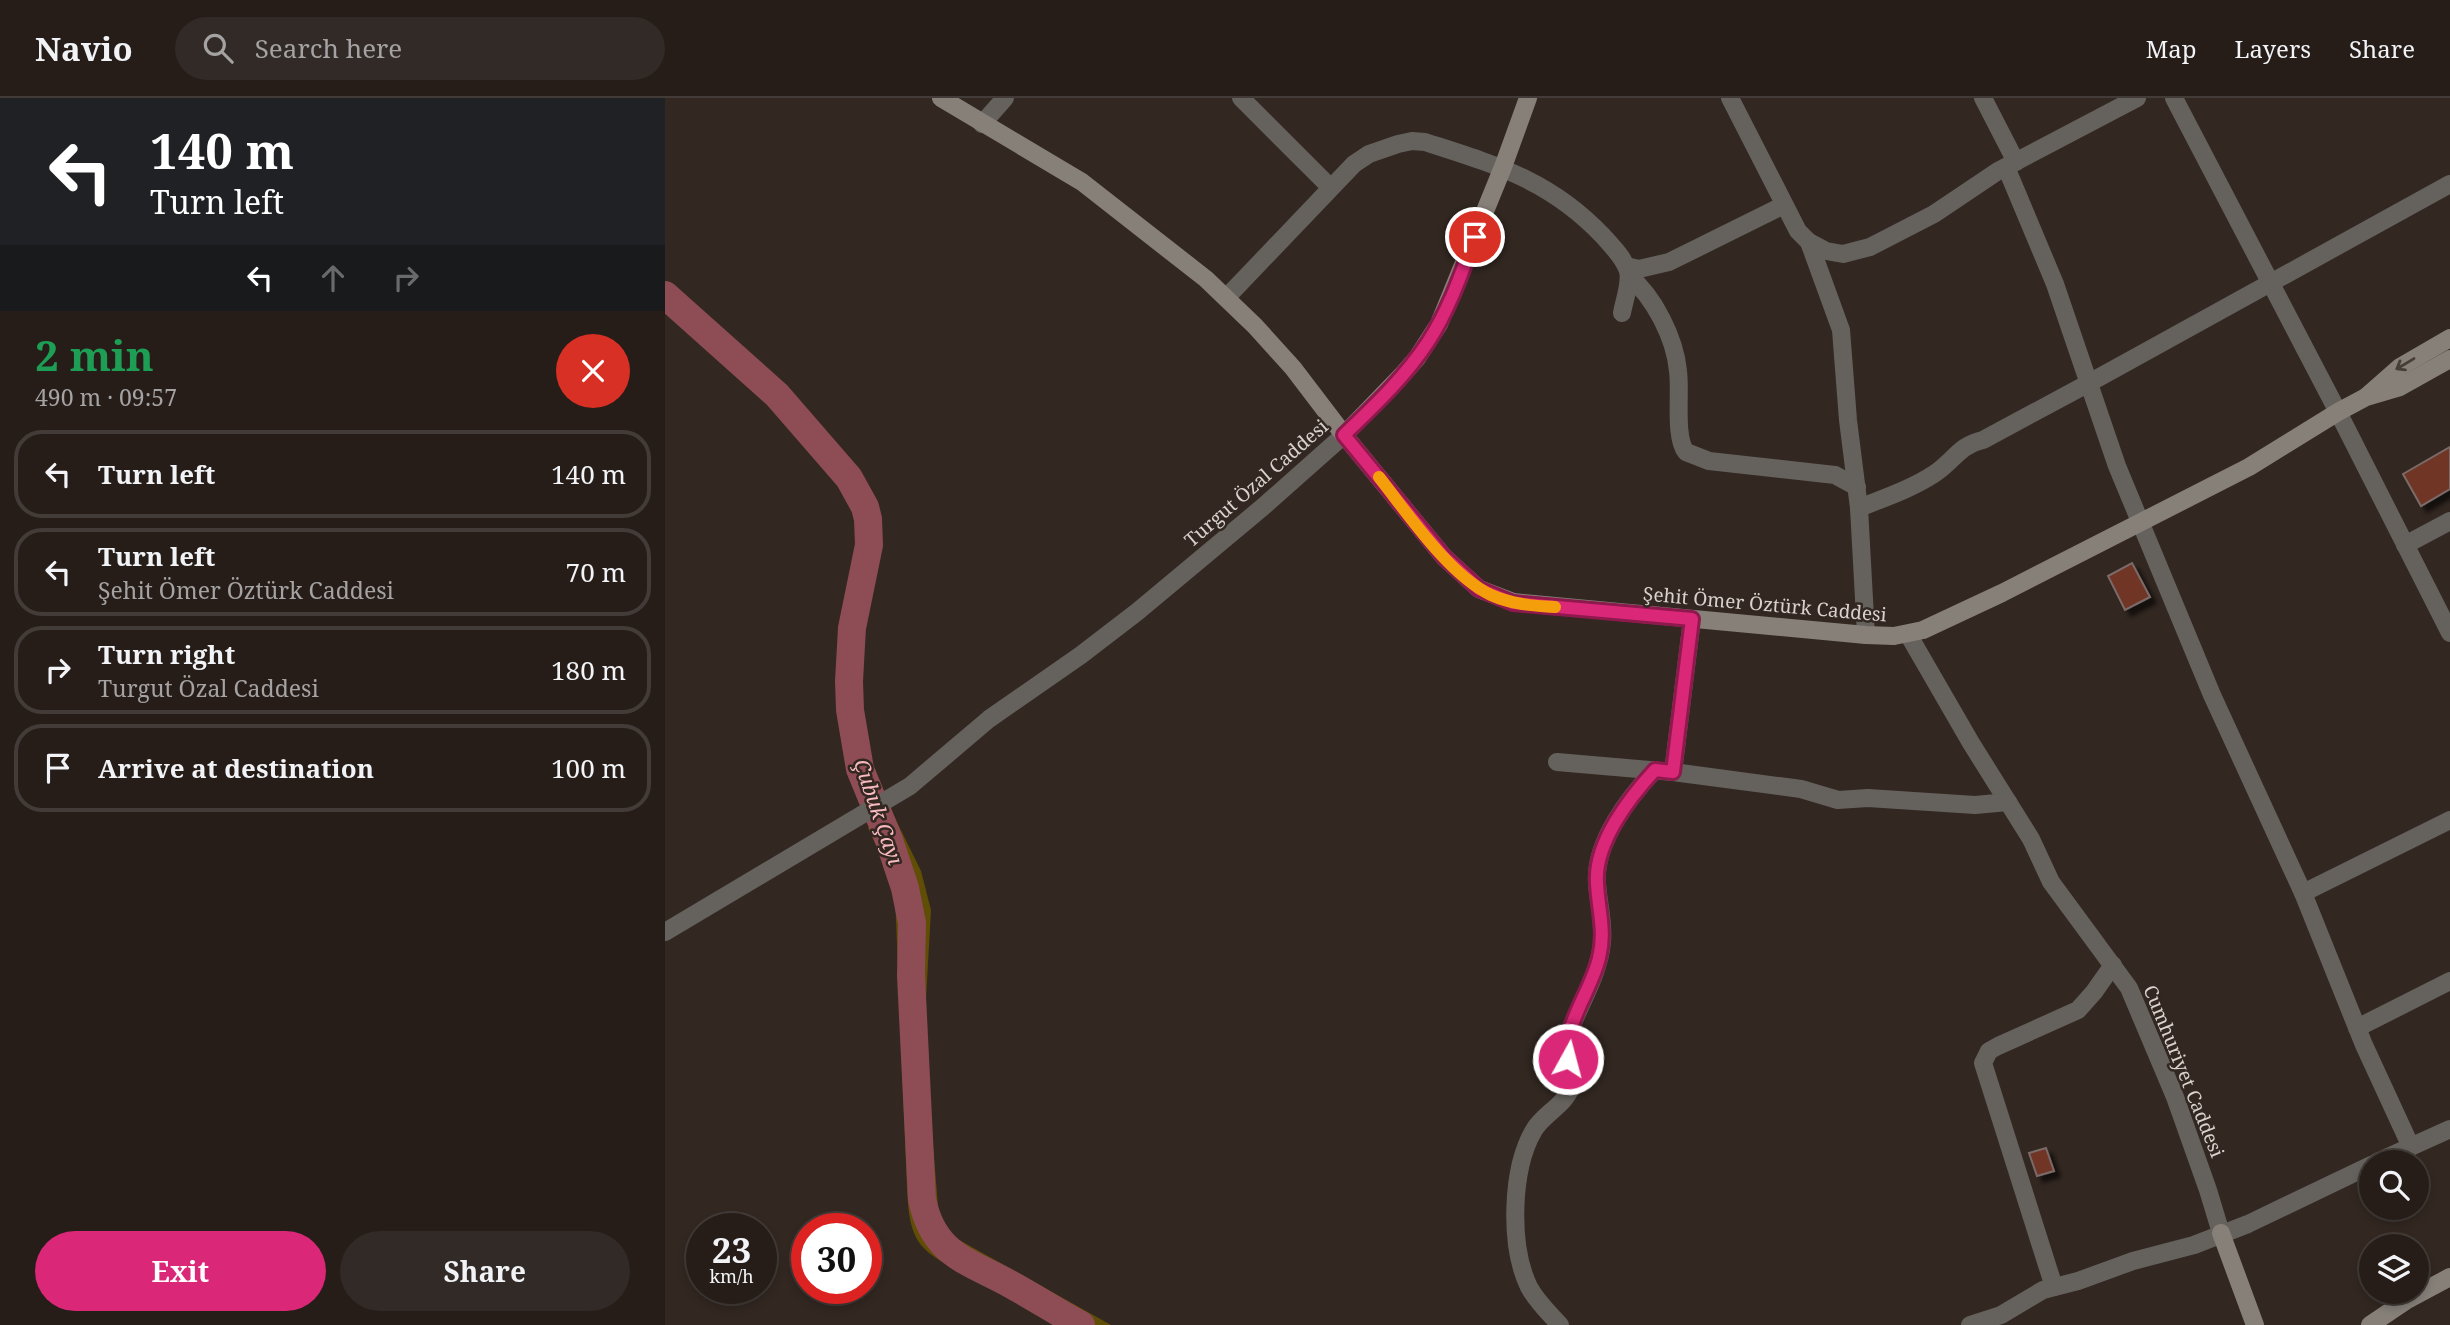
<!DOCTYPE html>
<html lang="en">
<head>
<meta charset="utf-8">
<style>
  :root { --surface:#261d19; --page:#322a26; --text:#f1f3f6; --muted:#a4a2a2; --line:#423b38; --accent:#db2777 }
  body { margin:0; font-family:"Noto Serif",serif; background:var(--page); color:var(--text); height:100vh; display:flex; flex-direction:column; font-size:26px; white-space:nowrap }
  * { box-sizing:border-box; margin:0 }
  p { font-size:23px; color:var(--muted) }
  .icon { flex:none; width:38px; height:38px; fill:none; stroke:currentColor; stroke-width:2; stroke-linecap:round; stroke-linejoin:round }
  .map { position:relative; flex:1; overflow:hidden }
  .panel { display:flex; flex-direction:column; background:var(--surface); width:665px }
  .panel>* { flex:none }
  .hud { background:#202124; color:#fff; overflow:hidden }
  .buttons { position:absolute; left:1694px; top:1052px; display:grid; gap:14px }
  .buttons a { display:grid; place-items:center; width:70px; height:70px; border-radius:50%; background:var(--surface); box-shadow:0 4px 10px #0003,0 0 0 2px var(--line); font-size:35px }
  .speed { position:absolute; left:21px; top:1115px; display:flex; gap:14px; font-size:35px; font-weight:700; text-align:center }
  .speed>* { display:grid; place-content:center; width:91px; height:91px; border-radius:50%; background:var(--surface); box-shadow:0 4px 10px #0003,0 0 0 2px var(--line); line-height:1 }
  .speed small { font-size:18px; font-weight:400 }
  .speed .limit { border:10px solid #d22; background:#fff; color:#111 }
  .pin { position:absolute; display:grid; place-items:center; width:60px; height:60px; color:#fff; margin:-30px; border:4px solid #fff; border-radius:50%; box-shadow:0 2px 7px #0007 }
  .me { position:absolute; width:77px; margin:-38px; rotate:7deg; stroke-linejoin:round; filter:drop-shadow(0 0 5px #0008) }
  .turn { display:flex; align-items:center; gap:24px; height:147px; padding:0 35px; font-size:32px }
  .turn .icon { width:91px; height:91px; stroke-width:2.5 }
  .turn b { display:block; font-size:49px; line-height:60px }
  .lanes { display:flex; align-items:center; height:66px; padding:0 35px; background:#0003; justify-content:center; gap:35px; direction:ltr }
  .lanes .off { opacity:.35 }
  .round { display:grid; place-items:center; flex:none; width:74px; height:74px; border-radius:37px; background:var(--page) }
  .head { display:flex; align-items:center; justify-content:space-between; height:119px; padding:0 35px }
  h1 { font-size:42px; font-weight:700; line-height:52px; color:#1e9e55 }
  .cta { display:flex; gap:14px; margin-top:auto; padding:14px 35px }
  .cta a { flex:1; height:80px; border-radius:42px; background:var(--accent); color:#fff; font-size:28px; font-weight:700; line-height:80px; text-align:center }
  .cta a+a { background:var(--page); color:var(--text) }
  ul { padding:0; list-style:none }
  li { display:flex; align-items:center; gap:21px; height:88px; margin:0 14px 10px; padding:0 21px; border:4px solid var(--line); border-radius:28px }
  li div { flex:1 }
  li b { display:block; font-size:26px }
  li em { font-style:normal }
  header { display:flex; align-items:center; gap:42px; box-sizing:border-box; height:98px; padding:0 35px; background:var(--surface); border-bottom:2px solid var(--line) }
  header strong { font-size:33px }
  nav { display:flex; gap:38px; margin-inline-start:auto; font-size:24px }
  .search { width:490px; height:63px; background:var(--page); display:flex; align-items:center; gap:18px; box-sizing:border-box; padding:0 24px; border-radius:38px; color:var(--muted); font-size:26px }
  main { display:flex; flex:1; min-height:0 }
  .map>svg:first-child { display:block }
</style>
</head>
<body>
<header>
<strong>Navio</strong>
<div class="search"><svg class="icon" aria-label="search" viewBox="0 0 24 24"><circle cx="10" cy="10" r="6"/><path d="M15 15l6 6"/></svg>Search here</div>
<nav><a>Map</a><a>Layers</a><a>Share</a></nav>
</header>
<main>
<section class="panel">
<div class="hud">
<div class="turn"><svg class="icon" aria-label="left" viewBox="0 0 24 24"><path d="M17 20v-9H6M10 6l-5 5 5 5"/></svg><div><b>140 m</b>Turn left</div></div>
<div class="lanes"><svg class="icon" aria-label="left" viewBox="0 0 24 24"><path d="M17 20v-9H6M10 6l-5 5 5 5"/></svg><svg class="icon off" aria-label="ahead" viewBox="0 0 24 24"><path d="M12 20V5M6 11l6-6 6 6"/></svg><svg class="icon off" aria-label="right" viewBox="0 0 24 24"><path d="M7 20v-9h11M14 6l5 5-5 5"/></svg></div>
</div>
<div class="head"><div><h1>2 min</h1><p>490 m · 09:57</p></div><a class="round" style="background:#d93025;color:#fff"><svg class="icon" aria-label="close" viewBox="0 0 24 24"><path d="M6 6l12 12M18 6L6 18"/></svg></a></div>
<ul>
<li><svg class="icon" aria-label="left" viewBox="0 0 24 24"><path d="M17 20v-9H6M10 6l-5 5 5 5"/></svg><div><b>Turn left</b></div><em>140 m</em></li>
<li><svg class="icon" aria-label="left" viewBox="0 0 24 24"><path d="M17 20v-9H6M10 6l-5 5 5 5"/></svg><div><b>Turn left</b><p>Şehit Ömer Öztürk Caddesi</p></div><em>70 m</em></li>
<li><svg class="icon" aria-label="right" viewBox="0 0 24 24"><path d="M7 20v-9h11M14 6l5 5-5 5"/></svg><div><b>Turn right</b><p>Turgut Özal Caddesi</p></div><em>180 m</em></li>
<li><svg class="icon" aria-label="arrive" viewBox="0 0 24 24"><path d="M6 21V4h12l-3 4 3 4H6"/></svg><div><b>Arrive at destination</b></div><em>100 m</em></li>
</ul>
<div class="cta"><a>Exit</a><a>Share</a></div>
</section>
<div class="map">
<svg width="1785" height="1227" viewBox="0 0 1785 1227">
  <defs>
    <filter id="shadow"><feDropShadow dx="6" dy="6" stdDeviation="2" flood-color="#0009"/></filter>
  </defs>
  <rect width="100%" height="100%" fill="#322721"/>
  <!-- green -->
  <path fill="#604d06" d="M 228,716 L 256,773 L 266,812 L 261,901 L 263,985 L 274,1120 L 279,1130 L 289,1139 L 446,1227 C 432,1227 403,1227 392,1226 C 374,1220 358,1203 342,1194 C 317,1180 274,1169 256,1147 C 244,1132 243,1109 242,1090 L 230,798 L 224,775 L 203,730 Z"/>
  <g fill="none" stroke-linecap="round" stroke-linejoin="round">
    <!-- river -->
    <path stroke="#8e4c55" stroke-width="28" d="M 0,197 L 112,297 L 184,380 L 200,409 L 203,421 L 204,447 L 187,530 L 184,583 L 185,612 L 195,671 L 224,742 L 240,790 L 247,825 L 246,878 L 257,1101 C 268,1156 301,1162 345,1186 C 369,1199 392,1214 416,1227"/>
  </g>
  <!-- building -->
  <g fill="#713428" stroke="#7a6b68" stroke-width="2" filter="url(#shadow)">
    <path d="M 1785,349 L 1785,391 L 1756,408 L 1738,376 Z"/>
    <path d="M 1467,465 L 1485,499 L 1460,512 L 1443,478 Z"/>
    <path d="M 1381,1050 L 1389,1073 L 1372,1078 L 1364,1055 Z"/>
  </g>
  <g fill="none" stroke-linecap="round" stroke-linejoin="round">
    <!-- street -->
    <g stroke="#65615d" stroke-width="18">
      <path d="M 576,0 L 665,89"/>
      <path d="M 1065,0 L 1133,133 L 1144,144 L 1161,153 L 1178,156 L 1205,149 L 1269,116 L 1333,73 L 1472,0"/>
      <path d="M 1318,0 L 1351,64"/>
      <path d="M 1509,0 L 1673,314 L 1785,535"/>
      <path d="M 317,26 L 340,0"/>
      <path d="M 1341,69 L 1390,186 L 1452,368 L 1547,597 L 1638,795 L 1699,947 L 1746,1049"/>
      <path d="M 1144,144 L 1176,232 L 1183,322 L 1194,410 L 1201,537"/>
      <path d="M 961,168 L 974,171 L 1004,164 L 1119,107"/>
      <path d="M 964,178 C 989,199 1010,240 1013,273 C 1016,294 1009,339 1021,354 L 1044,363 L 1170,377 L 1192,389"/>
      <path d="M 561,200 L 689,66 L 704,56 L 733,46 L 747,43 L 760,44 C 831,67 885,82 938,138 C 947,148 959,160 963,173 C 966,185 959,203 957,215"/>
      <path d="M 1194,410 C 1219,400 1246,391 1269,376 C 1289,363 1294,347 1318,342 L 1424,285 L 1785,86"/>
      <path d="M 1740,447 L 1785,423"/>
      <path d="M 1243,536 L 1306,645 L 1366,741 L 1386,784 L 1464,890 L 1510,999 L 1543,1092 L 1556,1135"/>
      <path d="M 892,664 L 1008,674 L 1136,691 L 1173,702 L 1203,700 L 1310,707 L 1343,704"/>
      <path d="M 1008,674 L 1027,521"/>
      <path d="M 1638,795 L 1785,722"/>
      <path d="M 0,834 L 245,688 L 324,621 L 416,557 L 472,514 L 599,408 L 679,337"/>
      <path d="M 1692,930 L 1785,883"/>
      <path d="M 1712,1064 L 1785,1031"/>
      <path d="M 1389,1189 L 1318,965 L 1324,953 L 1333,948 L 1413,912 L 1429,894 L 1448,867"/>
      <path d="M 895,1227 C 884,1215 872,1204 864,1189 C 844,1148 846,1071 869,1032 C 878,1016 902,1006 906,988 C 910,972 900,957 902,940 C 913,908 934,878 937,844 C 939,824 933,804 932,785 C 929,745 964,699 990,672"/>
      <path d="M 1305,1227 L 1336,1217 L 1378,1192 L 1413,1183 L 1468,1163 L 1529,1147 L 1583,1126 L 1706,1067"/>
    </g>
    <!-- secondary -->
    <g stroke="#868079" stroke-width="18">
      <path d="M 276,0 L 417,84 L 541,181 L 590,228 L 628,270 L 679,337 L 779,459 L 814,491 L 848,504 L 1201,537 L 1229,538 L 1258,532 L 1337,495 L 1584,369 L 1673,314 L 1701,299 L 1735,289 L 1785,261"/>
      <path d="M 1702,298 L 1735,269 L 1785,240"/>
      <path d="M 679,337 L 739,275 L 752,260 L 774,226 L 838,69 L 863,0"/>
      <path d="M 1556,1135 L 1590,1227"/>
      <path d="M 1705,1227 L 1742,1202 L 1785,1179"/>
    </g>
  </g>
  <!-- one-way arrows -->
  <defs><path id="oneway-shaft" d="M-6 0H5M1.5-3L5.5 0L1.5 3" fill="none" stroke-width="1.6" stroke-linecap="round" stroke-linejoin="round" transform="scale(1.75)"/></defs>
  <use stroke="#473d37" href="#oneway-shaft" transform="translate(1740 266) rotate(149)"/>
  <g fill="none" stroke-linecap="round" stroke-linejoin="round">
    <!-- route casing -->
    <g stroke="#8e194d" stroke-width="18">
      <path id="route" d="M 810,139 C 797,174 784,212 763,244 C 740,279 709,308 679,337 L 779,459 L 814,491 L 848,505 L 1027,521 L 1008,674 L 990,672 C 965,699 929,745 932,785 C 933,811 941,833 934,860 C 926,894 898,926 903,961"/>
    </g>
    <!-- route -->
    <use href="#route" stroke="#db2777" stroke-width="12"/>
    <!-- slow -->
    <path stroke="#f59e0b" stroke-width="12" d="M 714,379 C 743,416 784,477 826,497 C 846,506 868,508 890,509"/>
  </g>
  <g text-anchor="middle" stroke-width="5" stroke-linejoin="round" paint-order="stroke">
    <!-- street labels -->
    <g font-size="19" fill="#d8d1cd" stroke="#322721">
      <text transform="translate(591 385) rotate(-41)" y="7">Turgut Özal Caddesi</text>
      <text transform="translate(1100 506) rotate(5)" y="7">Şehit Ömer Öztürk Caddesi</text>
      <text transform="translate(1519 973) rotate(68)" y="7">Cumhuriyet Caddesi</text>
    </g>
    <!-- water labels -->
    <g font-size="21" font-style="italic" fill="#f8bac0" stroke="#322721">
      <text transform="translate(213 714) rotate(71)" y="7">Çubuk Çayı</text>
    </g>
  </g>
</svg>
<div class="buttons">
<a><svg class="icon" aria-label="search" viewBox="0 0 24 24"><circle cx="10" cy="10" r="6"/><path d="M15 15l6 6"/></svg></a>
<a><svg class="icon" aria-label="layers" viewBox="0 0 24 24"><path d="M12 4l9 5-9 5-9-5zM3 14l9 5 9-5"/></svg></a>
</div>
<div class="speed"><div>23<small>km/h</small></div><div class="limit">30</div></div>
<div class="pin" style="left:810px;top:139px;background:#d93025"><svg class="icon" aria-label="arrive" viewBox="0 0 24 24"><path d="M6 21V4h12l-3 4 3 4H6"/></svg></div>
<svg class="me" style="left:903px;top:961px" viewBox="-20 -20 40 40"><circle r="17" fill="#db2777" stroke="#fff" stroke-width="3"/><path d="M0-11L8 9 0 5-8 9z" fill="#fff"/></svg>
</div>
</main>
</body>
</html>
